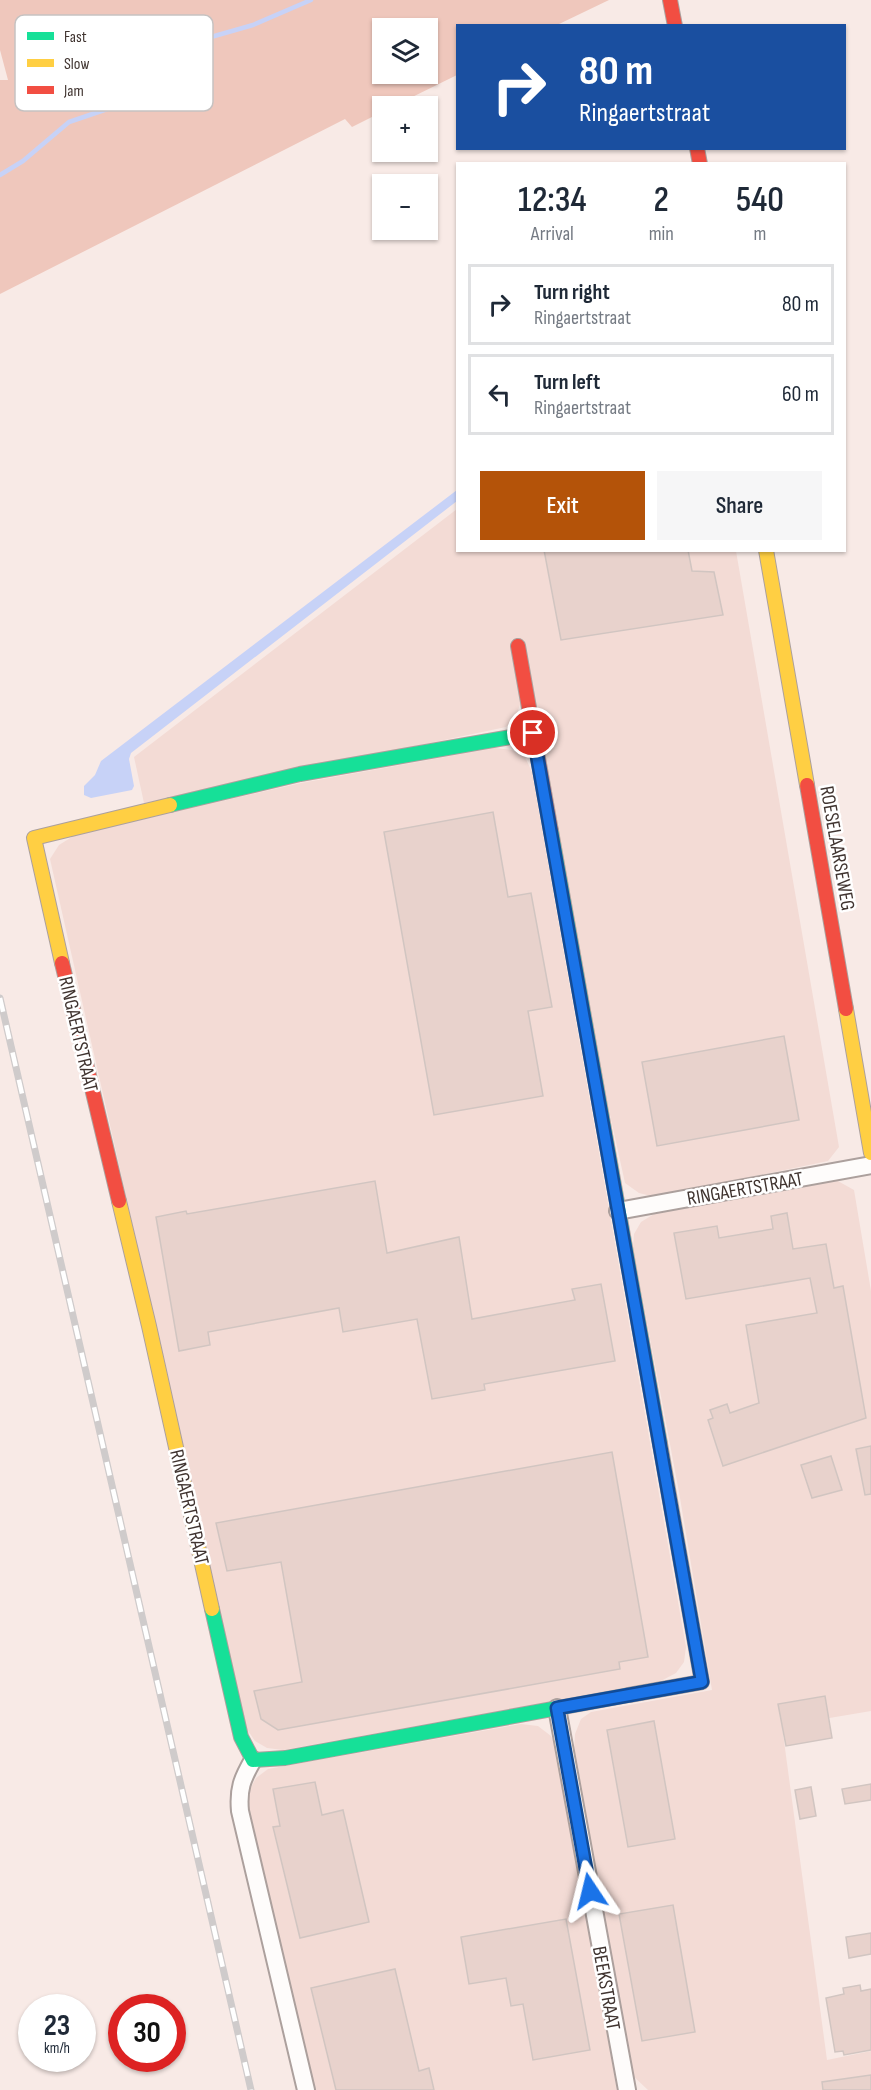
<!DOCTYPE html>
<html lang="en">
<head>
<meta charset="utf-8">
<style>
  :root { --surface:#fff; --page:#f6f6f7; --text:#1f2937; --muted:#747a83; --line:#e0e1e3; --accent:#b45309 }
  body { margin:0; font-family:"Sofia Sans Condensed",sans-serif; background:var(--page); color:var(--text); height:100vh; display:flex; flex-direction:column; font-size:22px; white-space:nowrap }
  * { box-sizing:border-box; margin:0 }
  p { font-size:20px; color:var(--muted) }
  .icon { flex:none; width:33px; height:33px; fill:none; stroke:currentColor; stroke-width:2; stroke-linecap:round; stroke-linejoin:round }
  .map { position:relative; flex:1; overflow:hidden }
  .drawer { position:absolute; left:456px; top:162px; width:390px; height:390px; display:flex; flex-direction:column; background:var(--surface); border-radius:0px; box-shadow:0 2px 4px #0004 }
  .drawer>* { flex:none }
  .hud { position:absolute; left:456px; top:24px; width:390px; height:126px; border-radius:0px; box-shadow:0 2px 4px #0004; background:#1a4fa0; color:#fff; overflow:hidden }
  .fabs { position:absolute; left:372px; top:18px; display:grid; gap:12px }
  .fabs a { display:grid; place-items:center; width:66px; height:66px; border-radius:0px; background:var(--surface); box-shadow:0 2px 4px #0004; font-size:30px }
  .speed { position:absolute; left:18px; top:1994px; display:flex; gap:12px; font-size:30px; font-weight:700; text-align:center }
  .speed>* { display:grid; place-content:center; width:78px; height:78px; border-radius:50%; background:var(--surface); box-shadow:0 2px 4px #0004; line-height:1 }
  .speed small { font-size:15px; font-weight:400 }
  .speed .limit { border:9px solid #d22; background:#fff; color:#111 }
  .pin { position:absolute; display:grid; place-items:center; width:51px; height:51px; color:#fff; margin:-26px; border:3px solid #fff; border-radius:50%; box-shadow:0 2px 6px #0007 }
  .me { position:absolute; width:66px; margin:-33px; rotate:350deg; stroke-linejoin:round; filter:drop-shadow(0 0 4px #0008) }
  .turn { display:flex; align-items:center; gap:21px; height:126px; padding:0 24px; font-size:27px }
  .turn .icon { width:78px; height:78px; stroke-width:2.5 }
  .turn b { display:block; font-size:42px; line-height:51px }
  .eta { display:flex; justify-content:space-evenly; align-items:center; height:102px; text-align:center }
  .eta b { font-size:36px; font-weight:600; line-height:42px }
  .primary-button { display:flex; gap:12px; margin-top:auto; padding:12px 24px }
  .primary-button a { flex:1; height:69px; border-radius:0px; background:var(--accent); color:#fff; font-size:24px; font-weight:600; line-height:69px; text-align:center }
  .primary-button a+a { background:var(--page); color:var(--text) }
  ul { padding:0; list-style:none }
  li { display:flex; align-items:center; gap:18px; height:81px; margin:0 12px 9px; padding:0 12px; border:3px solid var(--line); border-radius:0px }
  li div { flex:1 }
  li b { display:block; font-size:22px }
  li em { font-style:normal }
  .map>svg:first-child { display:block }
</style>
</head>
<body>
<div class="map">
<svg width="871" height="2090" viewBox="0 0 871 2090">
  <rect width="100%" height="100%" fill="#f8eae6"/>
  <!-- built -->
  <g fill="#f3dbd5">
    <path d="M 457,509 L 458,550 L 736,551 L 839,1147 L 828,1161 L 655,1197 L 639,1193 L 625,1183 L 520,704 L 516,717 L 506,727 L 144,803 L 134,757 Z"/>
    <path d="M 495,748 L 512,750 L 525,757 L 532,772 L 686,1647 L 684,1662 L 676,1673 L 659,1682 L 283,1750 L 267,1748 L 255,1741 L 246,1728 L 50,859 L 59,845 L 75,835 L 301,783 Z"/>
    <path d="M 836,1180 L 854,1190 L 871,1291 L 871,1711 L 782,1726 L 827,2060 L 871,2051 L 871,2090 L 648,2090 L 632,2075 L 574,1751 L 575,1734 L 581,1719 L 591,1712 L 712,1690 L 679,1492 L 633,1248 L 634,1234 L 641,1222 L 654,1214 Z"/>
    <path d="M 521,1724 L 538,1726 L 551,1736 L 558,1749 L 617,2090 L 314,2090 L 247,1809 L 248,1793 L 256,1778 L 268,1769 Z"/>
  </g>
  <!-- green -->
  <path fill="#efc7bc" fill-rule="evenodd" d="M 0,0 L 609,0 L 557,25 L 458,26 L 457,75 L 394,106 L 382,106 L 382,112 L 352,127 L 345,119 L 0,294 L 0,80 L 8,80 L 0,50 ZM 382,28 L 428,28 L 428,74 L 382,74 Z"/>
  <!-- water -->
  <path fill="#c7d2f7" d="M 457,490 L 457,501 L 131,753 L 129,759 L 134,786 L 132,790 L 91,798 L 84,795 L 84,786 L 95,775 L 101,761 Z"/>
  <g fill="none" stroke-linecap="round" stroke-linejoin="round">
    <!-- stream -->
    <path stroke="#c7d2f7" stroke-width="4.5" d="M 0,175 L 23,161 L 69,122 L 122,104 L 145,83 L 161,63 L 172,55 L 204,39 L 253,25 L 311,0"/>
  </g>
  <!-- building -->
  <g fill="#e8d2cc" stroke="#d1c5c1" stroke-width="1.5">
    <path d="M 544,550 L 688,550 L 692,571 L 714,572 L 723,615 L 561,640 Z"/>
    <path d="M 493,812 L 508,897 L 531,893 L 552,1007 L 528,1011 L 543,1096 L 434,1115 L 384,832 Z"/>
    <path d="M 784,1036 L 799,1120 L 657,1146 L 642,1062 Z"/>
    <path d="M 375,1181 L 387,1253 L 459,1237 L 472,1319 L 575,1300 L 572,1289 L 601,1284 L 615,1361 L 484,1384 L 485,1390 L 432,1399 L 417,1319 L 343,1332 L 339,1308 L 208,1332 L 210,1345 L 179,1351 L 156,1217 L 186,1211 L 187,1214 Z"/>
    <path d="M 787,1213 L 793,1249 L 826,1244 L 834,1288 L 843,1286 L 866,1418 L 723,1466 L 708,1420 L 713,1418 L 710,1410 L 727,1404 L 730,1413 L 759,1403 L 746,1325 L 817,1313 L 810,1278 L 686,1299 L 674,1233 L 717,1226 L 719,1238 L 773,1229 L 771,1216 Z"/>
    <path d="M 871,1446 L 871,1494 L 865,1495 L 856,1449 Z"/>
    <path d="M 612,1452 L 648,1657 L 619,1662 L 620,1669 L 278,1730 L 261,1719 L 254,1691 L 302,1682 L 281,1562 L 227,1571 L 216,1523 Z"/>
    <path d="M 831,1456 L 842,1490 L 812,1498 L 801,1465 Z"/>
    <path d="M 825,1696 L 832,1738 L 786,1746 L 778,1704 Z"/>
    <path d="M 654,1721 L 675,1839 L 628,1847 L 607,1730 Z"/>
    <path d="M 315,1782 L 322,1815 L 343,1810 L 369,1922 L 300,1938 L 273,1827 L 280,1826 L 273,1789 Z"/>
    <path d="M 871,1784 L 871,1800 L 845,1804 L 842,1789 Z"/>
    <path d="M 811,1787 L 816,1816 L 800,1819 L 795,1790 Z"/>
    <path d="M 673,1905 L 695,2032 L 642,2041 L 619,1914 Z"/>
    <path d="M 566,1919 L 590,2050 L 533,2060 L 523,2004 L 511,2006 L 506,1978 L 469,1984 L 461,1937 Z"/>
    <path d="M 871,1933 L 871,1954 L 849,1958 L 846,1937 Z"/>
    <path d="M 395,1969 L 419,2071 L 429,2068 L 434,2090 L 336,2090 L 311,1988 Z"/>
    <path d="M 860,1985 L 861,1991 L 871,1989 L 871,2050 L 844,2055 L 843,2051 L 835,2052 L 826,1998 L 844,1994 L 843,1988 Z"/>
    <path d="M 871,2075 L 871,2090 L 823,2090 L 822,2082 Z"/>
  </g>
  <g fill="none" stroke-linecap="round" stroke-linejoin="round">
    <!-- street casing -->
    <g stroke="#aca09d" stroke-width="20">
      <g id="street">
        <path d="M 618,1211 L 871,1165"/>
        <path d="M 557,1708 L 627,2090"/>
        <path d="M 253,1760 C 242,1779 238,1789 240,1811 L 306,2090"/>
      </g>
    </g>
    <!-- fast casing -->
    <g stroke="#aca09d" stroke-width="16">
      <g id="fast">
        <path d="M 170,805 L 300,774 L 533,733"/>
        <path d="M 551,831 L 660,1444"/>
        <path d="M 212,1609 L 241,1737 L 253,1760 L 285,1758 L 629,1695"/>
      </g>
    </g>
    <!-- slow casing -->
    <g stroke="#aca09d" stroke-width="16">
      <g id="slow">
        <path d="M 766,550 L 807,785"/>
        <path d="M 62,963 L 34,838 L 170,805"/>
        <path d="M 846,1009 L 871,1153"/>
        <path d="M 119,1201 L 149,1326 L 212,1609"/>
        <path d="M 629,1695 L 702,1682 L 660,1444"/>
      </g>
    </g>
    <!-- jam casing -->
    <g stroke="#aca09d" stroke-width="16">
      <g id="jam">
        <path d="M 670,0 L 675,26"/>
        <path d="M 697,148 L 700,164"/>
        <path d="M 518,646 L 551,831"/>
        <path d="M 807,785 L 846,1009"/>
        <path d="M 62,963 L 119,1201"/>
      </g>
    </g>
    <!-- street -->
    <use href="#street" stroke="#fefcfb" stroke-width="16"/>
    <!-- fast -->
    <use href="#fast" stroke="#16e098" stroke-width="14"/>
    <!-- slow -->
    <use href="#slow" stroke="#ffcf43" stroke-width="14"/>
    <!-- jam -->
    <use href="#jam" stroke="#f24e42" stroke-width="14"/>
    <!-- rail casing -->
    <g stroke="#cfcbcb" stroke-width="7">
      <path id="rail" d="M 0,998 L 251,2090"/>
    </g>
    <!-- rail -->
    <use href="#rail" stroke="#fff" stroke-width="4.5" stroke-dasharray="14" stroke-linecap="butt"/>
  </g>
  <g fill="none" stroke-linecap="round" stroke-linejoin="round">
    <!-- route casing -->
    <g stroke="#114b97" stroke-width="15">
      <path id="route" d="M 533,733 L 702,1682 L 557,1708 L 590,1891"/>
    </g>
    <!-- route -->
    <use href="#route" stroke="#1a73e8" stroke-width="10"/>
  </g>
  <g text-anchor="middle" stroke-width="5" stroke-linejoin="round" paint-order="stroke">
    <!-- street labels -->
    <g font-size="20" fill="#403430" stroke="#fff">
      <text transform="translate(838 848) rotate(80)" y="7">ROESELAARSEWEG</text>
      <text transform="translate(79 1034) rotate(77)" y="7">RINGAERTSTRAAT</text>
      <text transform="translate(745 1188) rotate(-10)" y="7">RINGAERTSTRAAT</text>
      <text transform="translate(190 1507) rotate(77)" y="7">RINGAERTSTRAAT</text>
      <text transform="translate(607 1988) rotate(80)" y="7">BEEKSTRAAT</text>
    </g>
  </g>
  <!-- legend -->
  <rect x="15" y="15" width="198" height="96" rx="9" fill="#fff" stroke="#c6c2c1" stroke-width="1.5"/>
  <rect x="27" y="32" width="27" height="8" fill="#16e098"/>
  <rect x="27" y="59" width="27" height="8" fill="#ffcf43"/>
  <rect x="27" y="86" width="27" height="8" fill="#f24e42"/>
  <g font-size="16" fill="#403430">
    <text x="64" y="42">Fast</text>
    <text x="64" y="69">Slow</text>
    <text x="64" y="96">Jam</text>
  </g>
</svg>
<div class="fabs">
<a><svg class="icon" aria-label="layers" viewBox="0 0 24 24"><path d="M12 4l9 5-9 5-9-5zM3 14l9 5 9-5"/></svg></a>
<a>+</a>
<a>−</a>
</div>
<div class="speed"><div>23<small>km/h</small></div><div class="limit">30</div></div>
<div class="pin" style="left:533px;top:733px;background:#d93025"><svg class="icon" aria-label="arrive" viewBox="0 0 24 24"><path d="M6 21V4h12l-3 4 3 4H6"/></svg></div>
<svg class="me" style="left:590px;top:1891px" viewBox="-20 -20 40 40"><path d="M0-17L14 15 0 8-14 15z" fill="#1a73e8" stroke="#fff" stroke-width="4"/></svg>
<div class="hud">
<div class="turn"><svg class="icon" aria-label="right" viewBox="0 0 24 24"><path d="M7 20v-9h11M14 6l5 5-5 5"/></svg><div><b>80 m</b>Ringaertstraat</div></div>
</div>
<section class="drawer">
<div class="eta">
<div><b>12:34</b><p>Arrival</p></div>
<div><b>2</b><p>min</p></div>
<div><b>540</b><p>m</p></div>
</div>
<ul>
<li><svg class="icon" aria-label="right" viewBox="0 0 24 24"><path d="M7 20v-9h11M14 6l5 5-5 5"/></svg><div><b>Turn right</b><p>Ringaertstraat</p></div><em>80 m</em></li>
<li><svg class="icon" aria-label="left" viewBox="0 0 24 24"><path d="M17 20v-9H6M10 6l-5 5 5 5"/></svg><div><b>Turn left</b><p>Ringaertstraat</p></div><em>60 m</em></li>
</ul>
<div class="primary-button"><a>Exit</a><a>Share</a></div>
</section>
</div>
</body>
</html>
